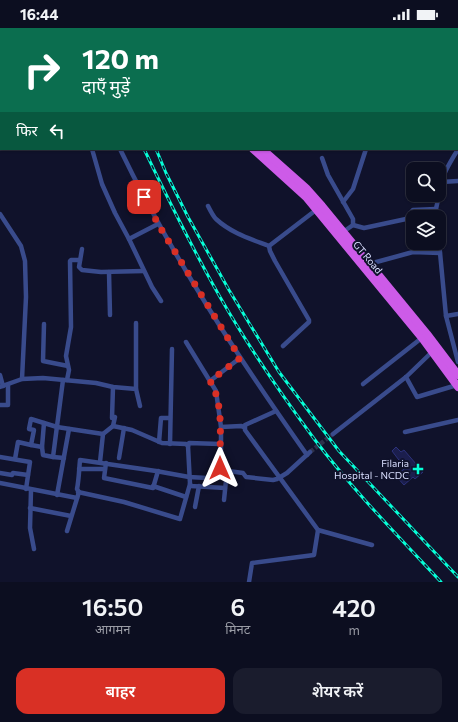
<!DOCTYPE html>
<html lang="hi">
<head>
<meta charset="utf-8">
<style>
  :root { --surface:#0c0e20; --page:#1a1c2d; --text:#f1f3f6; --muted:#9a9ca5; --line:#2c2e3e; --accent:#d93025 }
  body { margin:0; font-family:Commissioner,"Noto Sans Devanagari",sans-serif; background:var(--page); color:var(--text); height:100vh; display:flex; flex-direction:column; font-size:15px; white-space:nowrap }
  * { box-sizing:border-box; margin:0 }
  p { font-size:13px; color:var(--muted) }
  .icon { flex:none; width:22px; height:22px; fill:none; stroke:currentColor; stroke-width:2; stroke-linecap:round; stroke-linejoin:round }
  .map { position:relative; height:554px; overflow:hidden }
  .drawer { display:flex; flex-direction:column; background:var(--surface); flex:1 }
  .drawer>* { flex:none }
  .hud { position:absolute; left:0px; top:0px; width:458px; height:122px; box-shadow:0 1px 3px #0004,0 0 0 1px var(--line); background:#0b6e4f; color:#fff; overflow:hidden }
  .fabs { position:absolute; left:406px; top:134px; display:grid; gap:8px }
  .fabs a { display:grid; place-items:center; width:40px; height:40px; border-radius:8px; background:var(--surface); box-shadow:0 1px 3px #0004,0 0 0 1px var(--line); font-size:20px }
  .pin { position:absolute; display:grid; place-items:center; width:34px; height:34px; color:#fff; margin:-17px; border-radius:8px; box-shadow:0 2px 6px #0006 }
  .me { position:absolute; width:44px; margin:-22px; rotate:0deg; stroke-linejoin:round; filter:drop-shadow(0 0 3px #0008) }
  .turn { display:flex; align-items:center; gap:14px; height:84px; padding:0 16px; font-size:18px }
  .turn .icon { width:52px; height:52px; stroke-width:2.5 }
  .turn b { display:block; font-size:28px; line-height:34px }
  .then { display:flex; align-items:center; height:38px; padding:0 16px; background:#0003; gap:8px; font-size:15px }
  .eta { display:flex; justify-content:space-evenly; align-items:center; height:68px; text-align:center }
  .eta b { font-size:24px; font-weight:600; line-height:28px }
  .primary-button { display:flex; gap:8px; margin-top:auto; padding:8px 16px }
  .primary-button a { flex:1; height:46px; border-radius:12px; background:var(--accent); color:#fff; font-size:16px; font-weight:600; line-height:46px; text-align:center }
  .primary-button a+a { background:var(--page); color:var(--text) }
  .status { display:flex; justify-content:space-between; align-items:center; height:28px; padding:0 20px; background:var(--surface); direction:ltr }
  .status svg { height:11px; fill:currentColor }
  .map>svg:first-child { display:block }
</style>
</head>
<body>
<div class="status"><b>16:44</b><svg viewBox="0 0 49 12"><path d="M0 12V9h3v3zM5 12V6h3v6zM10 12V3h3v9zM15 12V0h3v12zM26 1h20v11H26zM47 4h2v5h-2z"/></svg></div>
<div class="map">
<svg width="458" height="554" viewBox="0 0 458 554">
  <rect width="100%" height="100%" fill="#10122b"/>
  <!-- building -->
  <path fill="#1b1e4d" stroke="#2c317a" d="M 396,419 L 401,424 L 404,422 L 423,444 L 415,451 L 413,449 L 404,457 L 396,448 L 405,440 L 392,423 Z"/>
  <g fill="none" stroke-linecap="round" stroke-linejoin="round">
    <!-- minor-tunnel -->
    <path stroke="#2e314b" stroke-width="4.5" stroke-dasharray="4.5 2" stroke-linecap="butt" d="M 310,424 L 333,406"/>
    <!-- minor -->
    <g stroke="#394b8c" stroke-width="4.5">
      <path d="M 12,0 L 12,1"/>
      <path d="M 77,0 L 78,1"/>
      <path d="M 146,0 L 146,1"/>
      <path d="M 432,0 L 432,1"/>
      <path d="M 360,1 L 360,0"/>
      <path d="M 0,112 L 1,111"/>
      <path d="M 92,121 L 102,156 L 115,185 L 129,211"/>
      <path d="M 120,121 C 172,229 238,329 307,427"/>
      <path d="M 322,130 L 328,147 L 353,191 L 353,197 L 343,204"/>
      <path d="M 441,154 L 458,153"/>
      <path d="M 439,164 C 441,148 450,135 458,121"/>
      <path d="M 343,174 L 353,161 L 366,121"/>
      <path d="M 208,178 C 210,182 213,188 216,191 C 231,205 251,211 269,218"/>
      <path d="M 0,186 L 21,218 L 25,233 L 26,269 L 22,351"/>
      <path d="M 437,189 L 436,181 L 439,167"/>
      <path d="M 158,196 L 129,211 L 152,259 L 161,273"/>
      <path d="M 353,197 L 364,200 L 406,191 L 413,182 L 436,181"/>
      <path d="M 439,214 L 446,288 L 458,334"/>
      <path d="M 82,221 L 79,239 L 82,242 L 101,244 L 144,243"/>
      <path d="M 369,236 L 413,224 L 440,225"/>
      <path d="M 109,244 L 110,287"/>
      <path d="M 446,288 L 458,286"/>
      <path d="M 44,296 L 43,333 L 68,338"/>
      <path d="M 186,314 L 216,363 L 221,399 L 221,442 L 243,445 L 246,449 L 273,452 L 277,451 L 287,445 L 310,424"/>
      <path d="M 283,318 L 309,294 L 309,292 L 275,233 L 270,223 L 269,218 L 316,182"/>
      <path d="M 0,347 L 3,358"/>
      <path d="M 406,349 L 417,369 L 457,357"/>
      <path d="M 63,352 L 53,429 L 64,430"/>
      <path d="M 67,352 L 69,342 L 66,328 L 71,299 L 70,233 L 71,232 L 80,232"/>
      <path d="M 210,353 L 240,330"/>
      <path d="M 363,356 L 423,309"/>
      <path d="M 0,359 L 22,351 L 43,350 L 96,355 L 113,359 L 136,361 L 140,378"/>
      <path d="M 113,359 L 112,390 L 115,389 L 113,398 L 132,402 L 162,415 L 186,416 L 188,418"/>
      <path d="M 136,361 L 136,295"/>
      <path d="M 0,377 L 8,377 L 8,357"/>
      <path d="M 276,383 L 245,397 L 245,402 L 318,502 L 372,517"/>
      <path d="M 221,399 L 241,398 L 244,399"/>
      <path d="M 405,404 L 458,392"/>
      <path d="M 333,406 L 406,349 L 433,323"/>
      <path d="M 159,414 L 161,390 L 170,390"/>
      <path d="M 170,416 L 172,321"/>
      <path d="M 31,417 L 42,419 L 44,395"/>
      <path d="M 188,418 L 189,415 L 220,416"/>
      <path d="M 42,419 L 43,427 L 53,429"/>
      <path d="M 0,429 L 30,434 L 26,461"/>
      <path d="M 119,430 L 124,400"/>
      <path d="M 15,431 L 18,414 L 31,417 L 34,402 L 29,401 L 31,391 L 57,399 L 103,406 L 113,398"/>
      <path d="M 100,434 L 103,406"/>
      <path d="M 106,435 L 104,450 L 153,460 L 158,443"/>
      <path d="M 79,441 L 105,441"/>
      <path d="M 0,445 L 12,447 L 13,445 L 28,447"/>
      <path d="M 0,455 L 77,470"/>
      <path d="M 190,456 L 191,458 L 225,460"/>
      <path d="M 153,458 L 186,469"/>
      <path d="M 31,462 L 30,500 L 34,521"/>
      <path d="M 78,464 L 124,474 L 180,491 L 190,456 L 188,418"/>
      <path d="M 57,467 L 69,401"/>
      <path d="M 224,472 L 227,443"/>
      <path d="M 195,479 L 199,458"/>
      <path d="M 30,480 L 71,488"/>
      <path d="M 67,503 L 79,464 L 77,461 C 79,451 79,442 80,432 L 156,443 L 189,449 L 207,450 L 220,441"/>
      <path d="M 249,554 L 252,535 L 314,527 L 318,502"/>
    </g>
    <!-- trunk -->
    <g stroke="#cd5be8" stroke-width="8">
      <path d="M 178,0 L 178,1"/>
      <path d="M 253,121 L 306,169 L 422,310 L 458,359"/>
      <path d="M 262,121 L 306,160 L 322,178 L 427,306 L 458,347"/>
    </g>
    <!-- rail casing -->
    <g stroke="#06ffd7" stroke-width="3">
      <g id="rail">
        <path d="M 93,0 L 93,1"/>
        <path d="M 117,0 L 117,1"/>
        <path d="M 144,121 C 168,171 192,220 220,269 C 248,318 281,366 315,412 C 353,462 398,508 441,554"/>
        <path d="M 156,121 L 166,145 L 188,189 L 229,262 L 279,344 L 339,423 L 458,549"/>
      </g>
    </g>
    <!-- rail -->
    <use href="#rail" stroke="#10122b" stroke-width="1.5" stroke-dasharray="4.5" stroke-linecap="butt"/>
  </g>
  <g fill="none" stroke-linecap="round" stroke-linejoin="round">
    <!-- route -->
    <path stroke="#d93025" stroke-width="7" stroke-dasharray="0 12.6" d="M 144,169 L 158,196 L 240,330 L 210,353 C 225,377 219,413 220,440"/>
  </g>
  <!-- markers -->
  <path fill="#06ffd7" stroke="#10122b" stroke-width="1.5" d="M416 435h4v4h4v4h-4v4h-4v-4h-4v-4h4z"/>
  <g text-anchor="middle" stroke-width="4" stroke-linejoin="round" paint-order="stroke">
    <!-- street labels -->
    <g font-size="10" fill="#dadfff" stroke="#10122b">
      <text transform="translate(368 229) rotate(50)" y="4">GT Road</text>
    </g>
    <!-- poi labels -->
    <g font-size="10" fill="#dadfff" stroke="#10122b" text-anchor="end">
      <text x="409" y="439">Filaria<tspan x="409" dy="12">Hospital - NCDC</tspan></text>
    </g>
  </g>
</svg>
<div class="fabs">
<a><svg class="icon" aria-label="search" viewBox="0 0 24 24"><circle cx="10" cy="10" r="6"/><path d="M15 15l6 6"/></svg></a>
<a><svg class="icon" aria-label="layers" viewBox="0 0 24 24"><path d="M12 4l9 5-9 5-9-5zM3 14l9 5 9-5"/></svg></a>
</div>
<div class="pin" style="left:144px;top:169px;background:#d93025"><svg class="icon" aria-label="arrive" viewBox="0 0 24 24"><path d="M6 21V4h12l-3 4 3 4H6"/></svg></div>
<svg class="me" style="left:220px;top:440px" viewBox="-20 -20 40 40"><path d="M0-17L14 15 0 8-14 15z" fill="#d93025" stroke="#fff" stroke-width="4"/></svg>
<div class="hud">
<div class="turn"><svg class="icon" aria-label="right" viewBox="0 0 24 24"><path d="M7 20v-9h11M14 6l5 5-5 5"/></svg><div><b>120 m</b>दाएँ मुड़ें</div></div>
<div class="then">फिर<svg class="icon" aria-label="left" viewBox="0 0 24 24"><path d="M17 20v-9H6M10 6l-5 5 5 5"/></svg></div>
</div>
</div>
<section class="drawer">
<div class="eta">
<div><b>16:50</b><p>आगमन</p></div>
<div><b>6</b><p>मिनट</p></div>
<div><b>420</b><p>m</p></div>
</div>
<div class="primary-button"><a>बाहर</a><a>शेयर करें</a></div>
</section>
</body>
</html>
